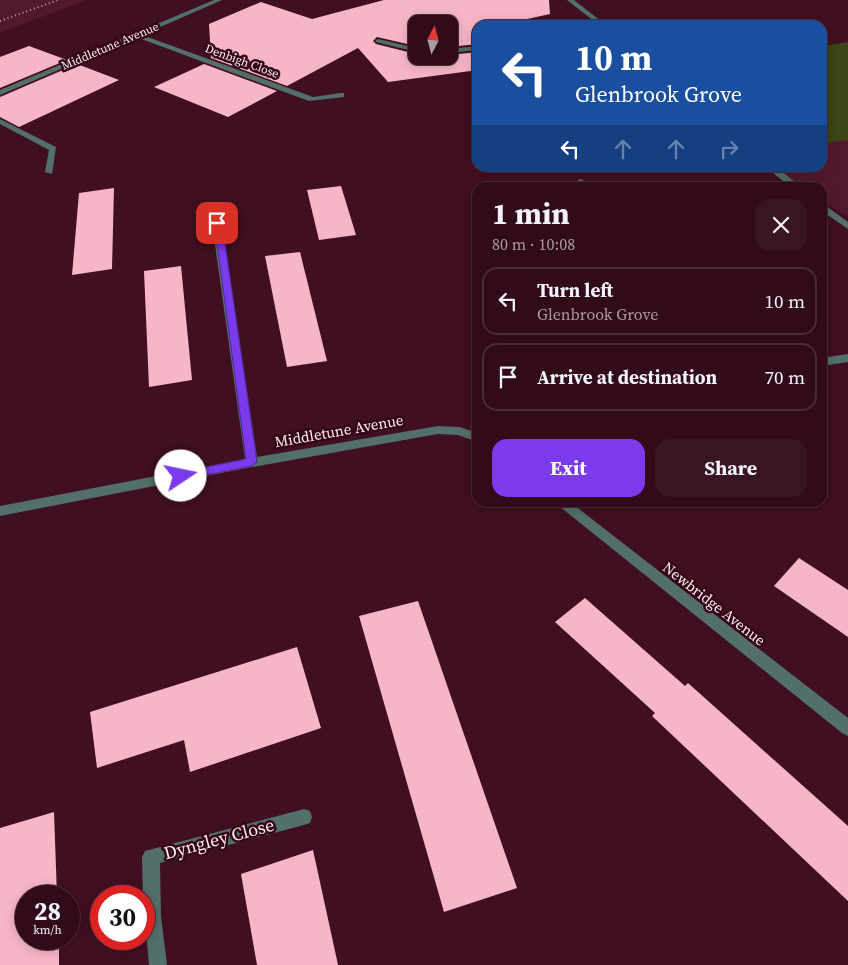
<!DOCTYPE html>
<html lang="en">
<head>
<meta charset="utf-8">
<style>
  :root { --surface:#310b1a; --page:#391423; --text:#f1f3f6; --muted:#a89ba2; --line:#4c2b39; --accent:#7c3aed }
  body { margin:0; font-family:"Source Serif 4",serif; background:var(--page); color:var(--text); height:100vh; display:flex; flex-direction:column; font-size:19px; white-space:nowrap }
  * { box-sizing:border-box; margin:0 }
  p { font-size:16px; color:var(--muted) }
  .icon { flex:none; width:28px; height:28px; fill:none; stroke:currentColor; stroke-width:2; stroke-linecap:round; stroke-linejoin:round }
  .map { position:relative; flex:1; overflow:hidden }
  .sheet { position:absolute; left:472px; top:182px; width:355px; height:325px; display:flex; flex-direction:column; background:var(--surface); border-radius:15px; box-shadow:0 2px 12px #0003,0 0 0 1px var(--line) }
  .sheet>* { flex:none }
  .banner { position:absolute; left:472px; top:20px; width:355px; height:152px; border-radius:15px; box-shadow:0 2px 12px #0003,0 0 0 1px var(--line); background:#1a4fa0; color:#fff; overflow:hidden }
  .needle { width:32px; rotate:6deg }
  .controls { position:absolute; left:408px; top:15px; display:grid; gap:10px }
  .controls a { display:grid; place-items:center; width:50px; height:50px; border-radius:10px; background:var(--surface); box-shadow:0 2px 12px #0003,0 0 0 1px var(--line); font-size:25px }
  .speed { position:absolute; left:15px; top:885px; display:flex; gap:10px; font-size:25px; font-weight:700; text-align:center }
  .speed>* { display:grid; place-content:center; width:65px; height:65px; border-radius:50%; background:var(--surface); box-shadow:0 2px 12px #0003,0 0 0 1px var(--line); line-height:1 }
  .speed small { font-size:12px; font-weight:400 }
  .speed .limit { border:8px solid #d22; background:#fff; color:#111 }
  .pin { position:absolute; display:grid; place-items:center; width:42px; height:42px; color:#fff; margin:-21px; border-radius:10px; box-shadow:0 2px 8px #0006 }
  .me { position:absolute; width:55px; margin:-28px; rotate:79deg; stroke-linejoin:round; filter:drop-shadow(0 0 4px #0008) }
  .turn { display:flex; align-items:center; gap:18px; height:105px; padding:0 20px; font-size:22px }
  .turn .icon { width:65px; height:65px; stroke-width:2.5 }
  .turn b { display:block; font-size:35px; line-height:42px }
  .lanes { display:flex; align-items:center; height:48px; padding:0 20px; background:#0003; justify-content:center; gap:25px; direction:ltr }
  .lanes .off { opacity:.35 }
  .round { display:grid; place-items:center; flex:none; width:52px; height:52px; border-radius:15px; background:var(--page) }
  .head { display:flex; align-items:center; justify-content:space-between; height:85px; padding:0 20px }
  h1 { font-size:30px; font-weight:700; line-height:38px }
  .cta { display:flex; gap:10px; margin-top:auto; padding:10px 20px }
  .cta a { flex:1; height:58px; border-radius:15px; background:var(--accent); color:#fff; font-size:20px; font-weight:700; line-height:58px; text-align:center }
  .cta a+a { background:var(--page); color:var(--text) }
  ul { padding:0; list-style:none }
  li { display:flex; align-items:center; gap:15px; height:68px; margin:0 10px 8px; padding:0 10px; border:2px solid var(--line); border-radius:15px }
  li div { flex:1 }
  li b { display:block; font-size:19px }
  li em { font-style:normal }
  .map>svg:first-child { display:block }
</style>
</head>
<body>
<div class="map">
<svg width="848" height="965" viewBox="0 0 848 965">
  <rect width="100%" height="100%" fill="#410f22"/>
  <!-- built -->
  <g fill="#52192e">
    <path d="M 0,0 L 86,0 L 0,33 Z"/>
    <path d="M 848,42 L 848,217 L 823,201 L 822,188 L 802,187 L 771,168 L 822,168 L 823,46 Z"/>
  </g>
  <!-- green -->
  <path fill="#3a4615" d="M 848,42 L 848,140 L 823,143 L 823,46 Z"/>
  <!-- building -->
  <g fill="#f7b6c7">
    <path d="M 384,0 L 549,0 L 550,14 L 500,25 L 478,25 L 478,44 L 449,47 L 449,24 L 416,24 L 416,46 L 377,37 L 373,41 L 376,44 L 416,54 L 416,56 L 449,56 L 449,55 L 478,52 L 478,70 L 388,82 L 358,48 L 287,86 L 211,58 L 209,24 L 261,2 L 312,19 Z"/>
    <path d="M 29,46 L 67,60 L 0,88 L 0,57 Z"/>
    <path d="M 77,64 L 119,80 L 19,127 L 0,117 L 0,97 Z"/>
    <path d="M 204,64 L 277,91 L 228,117 L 154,87 Z"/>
    <path d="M 341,186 L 356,235 L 319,240 L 307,190 Z"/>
    <path d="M 114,188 L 112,269 L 72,275 L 79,193 Z"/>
    <path d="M 300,252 L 327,361 L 287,367 L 265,256 Z"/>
    <path d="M 181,266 L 192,380 L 149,387 L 144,271 Z"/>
    <path d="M 799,558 L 848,590 L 848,637 L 774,586 Z"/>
    <path d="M 585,598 L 685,686 L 688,683 L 848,826 L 848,901 L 652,716 L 655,713 L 555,622 Z"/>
    <path d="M 418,601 L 517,888 L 444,912 L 359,616 Z"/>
    <path d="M 297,647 L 321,728 L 190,772 L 184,740 L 97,768 L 90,712 Z"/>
    <path d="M 54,812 L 57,896 L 26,896 L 26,939 L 59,939 L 59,965 L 0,965 L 0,828 Z"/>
    <path d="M 313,850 L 338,965 L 257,965 L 241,874 Z"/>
  </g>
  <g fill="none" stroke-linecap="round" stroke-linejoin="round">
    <!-- service -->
    <g fill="#526f69" fill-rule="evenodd">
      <path d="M 0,119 L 56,147 L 52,174 L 45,172 L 49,150 L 0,124 Z"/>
      <path d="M 773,169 L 779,169 L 802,188 L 792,188 L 773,173 Z"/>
      <path d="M 822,203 L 848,222 L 848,229 L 822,211 Z"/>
    </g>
    <!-- minor -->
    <g fill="#526f69" fill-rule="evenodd">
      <path d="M 214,0 L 222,0 L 142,35 L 313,97 L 341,93 L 344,93 L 344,97 L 309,101 L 136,37 L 0,95 L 0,90 Z"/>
      <path d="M 567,0 L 574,0 L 606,25 L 599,25 Z"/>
      <path d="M 378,39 L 416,48 L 416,52 L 376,42 L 375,41 Z"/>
      <path d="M 478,46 L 478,50 L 449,53 L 449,49 Z"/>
      <path d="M 580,179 L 583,180 L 587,188 L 578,188 L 576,182 Z"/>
      <path d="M 217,220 L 222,223 L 257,457 L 438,426 L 459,427 L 478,433 L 478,442 L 458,435 L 438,434 L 252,467 L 0,516 L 0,506 L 245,459 L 212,223 Z"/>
      <path d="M 848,354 L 848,362 L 822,366 L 822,358 Z"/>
      <path d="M 554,502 L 570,502 L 848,718 L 848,736 L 842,733 Z"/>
      <path d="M 304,809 L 310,811 L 312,817 L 310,823 L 304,825 L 160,863 L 161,916 L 167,965 L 149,965 L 143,896 L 142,857 L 145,851 Z"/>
    </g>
    <!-- rail -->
    <path stroke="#bea3ac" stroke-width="2" stroke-dasharray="1 3" stroke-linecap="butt" d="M 0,21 L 58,0"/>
  </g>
  <!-- route -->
  <path fill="#7c3aed" stroke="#51269a" d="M 214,221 L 222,223 L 257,462 L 252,466 L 181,480 L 177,479 L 176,476 L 177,473 L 246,459 Z"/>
  <g text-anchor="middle" stroke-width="5" stroke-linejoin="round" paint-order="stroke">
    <!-- far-street labels -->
    <g font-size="12" fill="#fef0f3" stroke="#350518">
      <text transform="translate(110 46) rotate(-23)" y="4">Middletune Avenue</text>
      <text transform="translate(242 61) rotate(20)" y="4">Denbigh Close</text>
    </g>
    <!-- street labels -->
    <g font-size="15" fill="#fef0f3" stroke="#350518">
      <text transform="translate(339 431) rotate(-10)" y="5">Middletune Avenue</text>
      <text transform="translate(714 604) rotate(38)" y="5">Newbridge Avenue</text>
    </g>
    <!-- near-street labels -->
    <g font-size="18" fill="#fef0f3" stroke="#350518">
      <text transform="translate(219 839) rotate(-15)" y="6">Dyngley Close</text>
    </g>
  </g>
</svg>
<div class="controls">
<a><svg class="needle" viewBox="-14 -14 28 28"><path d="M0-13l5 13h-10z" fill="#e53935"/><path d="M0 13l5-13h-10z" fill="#a89ba2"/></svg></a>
</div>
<div class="speed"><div>28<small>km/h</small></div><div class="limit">30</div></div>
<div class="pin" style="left:217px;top:223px;background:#d93025"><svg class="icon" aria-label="arrive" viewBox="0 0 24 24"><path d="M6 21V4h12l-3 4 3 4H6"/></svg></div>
<svg class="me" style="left:181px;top:476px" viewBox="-20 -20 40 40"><circle r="19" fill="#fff"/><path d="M0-13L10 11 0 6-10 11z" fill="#7c3aed"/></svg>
<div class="banner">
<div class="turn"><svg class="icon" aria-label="left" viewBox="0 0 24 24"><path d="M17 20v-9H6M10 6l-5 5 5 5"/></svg><div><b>10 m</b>Glenbrook Grove</div></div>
<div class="lanes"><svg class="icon" aria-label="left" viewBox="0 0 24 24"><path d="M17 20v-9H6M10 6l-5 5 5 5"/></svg><svg class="icon off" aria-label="ahead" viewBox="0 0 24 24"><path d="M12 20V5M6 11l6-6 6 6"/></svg><svg class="icon off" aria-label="ahead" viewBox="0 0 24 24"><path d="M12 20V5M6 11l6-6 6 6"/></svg><svg class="icon off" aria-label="right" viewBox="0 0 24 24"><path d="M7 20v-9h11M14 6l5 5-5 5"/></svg></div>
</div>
<section class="sheet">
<div class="head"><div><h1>1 min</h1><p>80 m · 10:08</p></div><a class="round"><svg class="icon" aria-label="close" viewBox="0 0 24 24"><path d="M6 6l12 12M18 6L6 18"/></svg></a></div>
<ul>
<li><svg class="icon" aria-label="left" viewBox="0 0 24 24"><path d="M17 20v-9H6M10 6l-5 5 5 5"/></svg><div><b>Turn left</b><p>Glenbrook Grove</p></div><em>10 m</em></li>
<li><svg class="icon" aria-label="arrive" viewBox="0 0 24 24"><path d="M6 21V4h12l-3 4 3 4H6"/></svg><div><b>Arrive at destination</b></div><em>70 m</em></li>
</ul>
<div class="cta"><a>Exit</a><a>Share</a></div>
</section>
</div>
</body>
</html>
